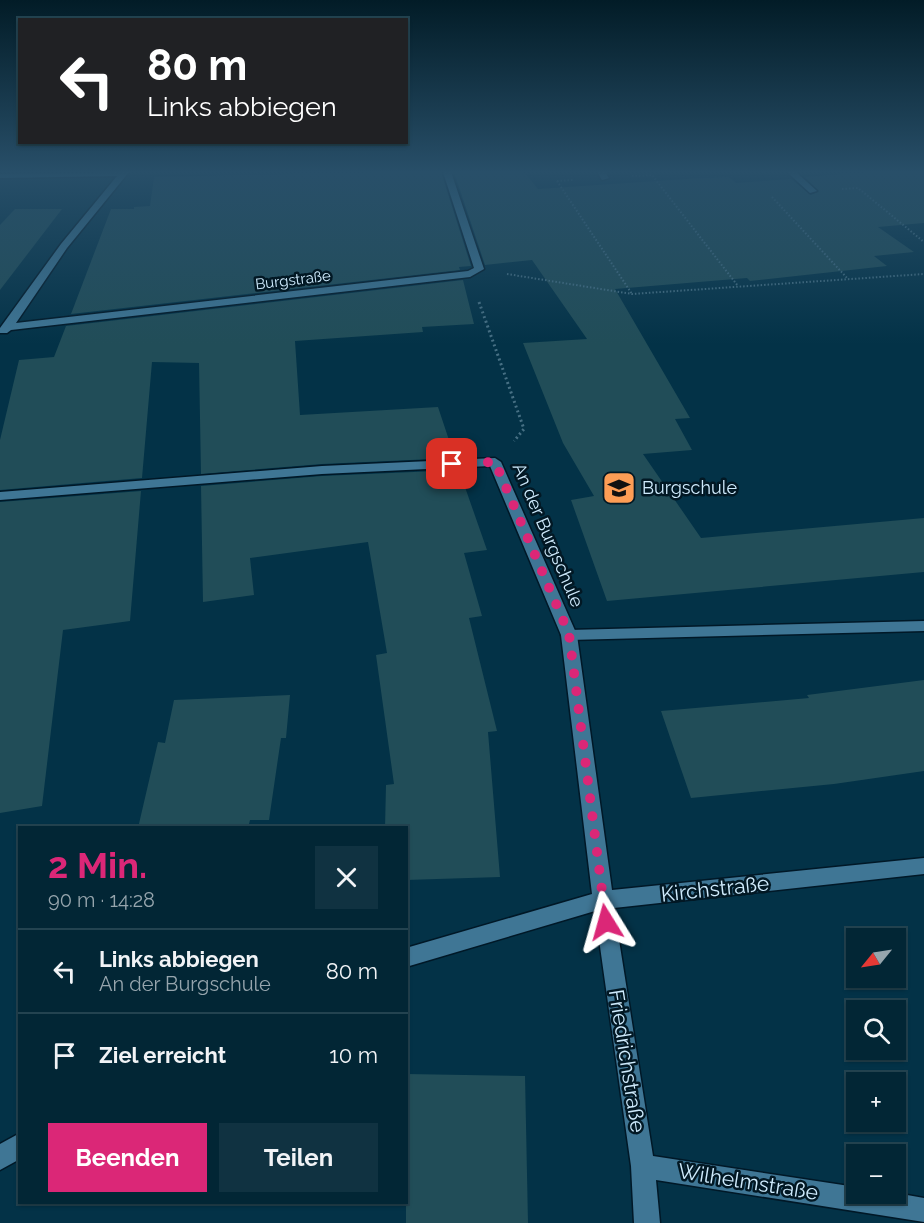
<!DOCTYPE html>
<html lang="de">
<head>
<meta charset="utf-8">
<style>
  :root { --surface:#022635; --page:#103241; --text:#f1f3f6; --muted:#96a5ad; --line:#234350; --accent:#db2777 }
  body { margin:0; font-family:Raleway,sans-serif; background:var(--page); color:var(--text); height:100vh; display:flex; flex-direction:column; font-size:22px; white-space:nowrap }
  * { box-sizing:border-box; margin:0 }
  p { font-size:20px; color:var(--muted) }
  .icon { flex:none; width:33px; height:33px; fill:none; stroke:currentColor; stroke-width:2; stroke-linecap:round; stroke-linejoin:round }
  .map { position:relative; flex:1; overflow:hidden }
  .sheet { position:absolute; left:18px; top:826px; width:390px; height:378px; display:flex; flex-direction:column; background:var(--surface); border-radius:0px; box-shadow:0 2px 4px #0004,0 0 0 2px var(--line) }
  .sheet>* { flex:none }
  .guide { position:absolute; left:18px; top:18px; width:390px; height:126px; border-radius:0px; box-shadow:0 2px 4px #0004,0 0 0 2px var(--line); background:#202124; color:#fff; overflow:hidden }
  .needle { width:39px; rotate:240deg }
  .buttons { position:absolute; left:846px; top:928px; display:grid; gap:12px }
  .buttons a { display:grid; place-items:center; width:60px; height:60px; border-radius:0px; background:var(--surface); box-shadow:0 2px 4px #0004,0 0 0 2px var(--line); font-size:30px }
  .pin { position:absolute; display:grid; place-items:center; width:51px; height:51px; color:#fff; margin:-26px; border-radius:12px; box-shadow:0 3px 9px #0006 }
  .me { position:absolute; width:66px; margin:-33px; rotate:352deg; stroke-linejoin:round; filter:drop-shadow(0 0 4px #0008) }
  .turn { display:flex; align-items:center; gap:21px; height:126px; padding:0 30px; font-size:27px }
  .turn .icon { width:78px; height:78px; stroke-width:2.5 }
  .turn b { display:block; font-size:42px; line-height:51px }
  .round { display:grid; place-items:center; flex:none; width:63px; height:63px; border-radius:0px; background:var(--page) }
  .summary { display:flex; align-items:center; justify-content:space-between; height:102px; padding:0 30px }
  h1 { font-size:36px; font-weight:700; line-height:45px; color:var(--accent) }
  .primary-button { display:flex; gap:12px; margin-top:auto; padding:12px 30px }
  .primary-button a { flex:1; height:69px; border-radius:0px; background:var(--accent); color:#fff; font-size:24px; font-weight:700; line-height:69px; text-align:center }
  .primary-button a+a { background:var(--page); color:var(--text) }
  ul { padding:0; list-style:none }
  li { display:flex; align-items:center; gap:18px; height:84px; padding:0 30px; border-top:2px solid var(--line) }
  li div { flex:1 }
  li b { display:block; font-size:22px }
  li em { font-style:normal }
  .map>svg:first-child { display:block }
</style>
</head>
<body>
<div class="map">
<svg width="924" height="1223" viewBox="0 0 924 1223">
  <rect width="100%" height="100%" fill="#033247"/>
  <!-- building -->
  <g fill="#214d58">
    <path d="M 379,172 L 441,172 L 471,266 L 459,267 L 460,270 L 71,314 L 111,209 L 134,209 L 134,207 L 150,206 L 154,177 Z"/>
    <path d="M 454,172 L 524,172 L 538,189 L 701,178 L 729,177 L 736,183 L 791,179 L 811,195 L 819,191 L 805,177 L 866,172 L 924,172 L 924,223 L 878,227 L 914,252 L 874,256 L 887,266 L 750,281 L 747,278 L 615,289 L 690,418 L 675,419 L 692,450 L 643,454 L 701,538 L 924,518 L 924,572 L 607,601 L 571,500 L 594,496 L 563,443 L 523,343 L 587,339 L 532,260 L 485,265 Z"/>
    <path d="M 15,209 L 62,209 L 0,290 L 0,225 Z"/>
    <path d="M 463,280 L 474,324 L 422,327 L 423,332 L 295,341 L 300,415 L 438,407 L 455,458 L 322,464 L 201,474 L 199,363 L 152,362 L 142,478 L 0,490 L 0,440 L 19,360 L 54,357 L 66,326 Z"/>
    <path d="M 459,470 L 487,550 L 464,553 L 482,616 L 469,618 L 497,731 L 488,732 L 500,877 L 406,880 L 406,828 L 385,828 L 386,785 L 394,784 L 376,655 L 387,653 L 368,542 L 250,558 L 254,595 L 203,602 L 201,486 L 322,476 Z"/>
    <path d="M 141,491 L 130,621 L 63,630 L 42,806 L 0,813 L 0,502 Z"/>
    <path d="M 924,680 L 924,771 L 834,784 L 691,798 L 661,711 L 809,698 L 807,695 Z"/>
    <path d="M 290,695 L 286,738 L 281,738 L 269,820 L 250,820 L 248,828 L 138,828 L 158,742 L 165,743 L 174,700 Z"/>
    <path d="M 406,1074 L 525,1076 L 528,1223 L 406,1223 Z"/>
  </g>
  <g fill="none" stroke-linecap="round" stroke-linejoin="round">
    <!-- service casing -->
    <g stroke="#001827" stroke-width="3">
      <g id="service">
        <path d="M 597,172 L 605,172 L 609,178 L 602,180 Z"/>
        <path d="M 787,172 L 796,172 L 817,191 L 810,193 Z"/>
        <path d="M 924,621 L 924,631 L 569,640 L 564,639 L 561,635 L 564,631 L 569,630 Z"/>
      </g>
    </g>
    <!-- minor casing -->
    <g stroke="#001827" stroke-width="3">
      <g id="minor">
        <path d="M 129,172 L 67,248 L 16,323 L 468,271 L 474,268 L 443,172 L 451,172 L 484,269 L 470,277 L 11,330 L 7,333 L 0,333 L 0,328 L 61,244 L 117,176 L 0,178 L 0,174 Z"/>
        <path d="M 495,458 L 501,462 L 577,635 L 612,890 L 924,858 L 924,874 L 614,908 L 653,1156 L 856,1187 L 856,1194 L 896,1193 L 924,1198 L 924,1222 L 656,1180 L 660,1223 L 634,1223 L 631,1166 L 595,911 L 406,967 L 406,948 L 592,894 L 561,635 L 490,466 L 322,474 L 0,500 L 0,492 L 322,466 Z"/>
        <path d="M 20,1133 L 20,1159 L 0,1170 L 0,1144 Z"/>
      </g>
    </g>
    <!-- path-far1 -->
    <g stroke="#477084" stroke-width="2" stroke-dasharray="1.5 2" stroke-linecap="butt">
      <path d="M 632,176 L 652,175 L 738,286"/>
      <path d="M 557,181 L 573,180"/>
      <path d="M 557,181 L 632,294"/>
      <path d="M 842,189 L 858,188 L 924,242"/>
      <path d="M 772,197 L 848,279"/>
      <path d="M 507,274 L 632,294 L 924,274"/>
    </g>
    <!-- path -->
    <path stroke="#477084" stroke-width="3" stroke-dasharray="2 3" stroke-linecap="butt" d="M 479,302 L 524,429 L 514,441"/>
    <!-- service -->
    <use href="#service" fill="#3f7695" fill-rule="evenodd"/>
    <!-- minor -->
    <use href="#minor" fill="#3f7695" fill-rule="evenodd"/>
  </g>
  <!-- sky -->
  <linearGradient id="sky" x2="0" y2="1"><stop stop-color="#021c27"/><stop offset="0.5" stop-color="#284f69"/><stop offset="1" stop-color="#284f69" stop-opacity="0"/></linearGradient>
  <rect width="924" height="344" fill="url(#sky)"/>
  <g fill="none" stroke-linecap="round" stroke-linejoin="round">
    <!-- route -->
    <path stroke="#db2777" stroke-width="10" stroke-dasharray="0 18" d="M 452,464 L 495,462 L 569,634 L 606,922"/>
  </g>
  <!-- icons -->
  <defs>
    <g id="school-square" transform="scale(1.725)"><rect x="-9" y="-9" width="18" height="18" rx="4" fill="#fd9d55" stroke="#021824"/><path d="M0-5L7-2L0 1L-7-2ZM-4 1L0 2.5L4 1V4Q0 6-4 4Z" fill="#111"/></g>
  </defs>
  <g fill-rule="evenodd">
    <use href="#school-square" x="619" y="488"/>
  </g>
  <g text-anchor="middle" stroke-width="5" stroke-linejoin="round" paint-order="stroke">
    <!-- far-street labels -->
    <g font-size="15" fill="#cfebfd" stroke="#021824">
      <text transform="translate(293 280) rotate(-7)" y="5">Burgstraße</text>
    </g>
    <!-- poi labels -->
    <g font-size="18" fill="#cfebfd" stroke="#021824" text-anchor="start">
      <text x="642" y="494">Burgschule</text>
    </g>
    <!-- street labels -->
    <g font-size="18" fill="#cfebfd" stroke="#021824">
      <text transform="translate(548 535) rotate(67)" y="6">An der Burgschule</text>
    </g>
    <!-- near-street labels -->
    <g font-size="21" fill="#cfebfd" stroke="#021824">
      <text transform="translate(715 889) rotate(-6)" y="7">Kirchstraße</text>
      <text transform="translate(627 1061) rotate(81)" y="7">Friedrichstraße</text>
      <text transform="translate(748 1182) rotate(9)" y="7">Wilhelmstraße</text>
    </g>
  </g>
</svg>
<div class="buttons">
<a><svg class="needle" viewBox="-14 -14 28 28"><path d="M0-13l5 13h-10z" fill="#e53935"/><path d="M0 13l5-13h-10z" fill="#96a5ad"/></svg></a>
<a><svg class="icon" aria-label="search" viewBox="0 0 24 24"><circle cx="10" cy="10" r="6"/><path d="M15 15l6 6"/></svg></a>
<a>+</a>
<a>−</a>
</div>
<div class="pin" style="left:452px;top:464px;background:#d93025"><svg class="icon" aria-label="arrive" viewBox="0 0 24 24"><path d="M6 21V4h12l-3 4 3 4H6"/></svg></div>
<svg class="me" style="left:606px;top:922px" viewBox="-20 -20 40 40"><path d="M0-17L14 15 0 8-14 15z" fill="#db2777" stroke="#fff" stroke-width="4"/></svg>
<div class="guide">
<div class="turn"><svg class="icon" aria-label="left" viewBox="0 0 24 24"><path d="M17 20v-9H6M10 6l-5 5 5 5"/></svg><div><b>80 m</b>Links abbiegen</div></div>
</div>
<section class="sheet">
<div class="summary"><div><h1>2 Min.</h1><p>90 m · 14:28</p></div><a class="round"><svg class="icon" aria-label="close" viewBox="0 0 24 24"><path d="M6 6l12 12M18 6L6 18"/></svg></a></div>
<ul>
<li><svg class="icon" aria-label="left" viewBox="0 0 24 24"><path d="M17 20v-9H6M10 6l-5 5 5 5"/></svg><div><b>Links abbiegen</b><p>An der Burgschule</p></div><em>80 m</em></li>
<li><svg class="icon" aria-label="arrive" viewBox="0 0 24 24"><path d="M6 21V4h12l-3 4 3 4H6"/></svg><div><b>Ziel erreicht</b></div><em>10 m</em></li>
</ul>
<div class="primary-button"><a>Beenden</a><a>Teilen</a></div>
</section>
</div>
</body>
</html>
